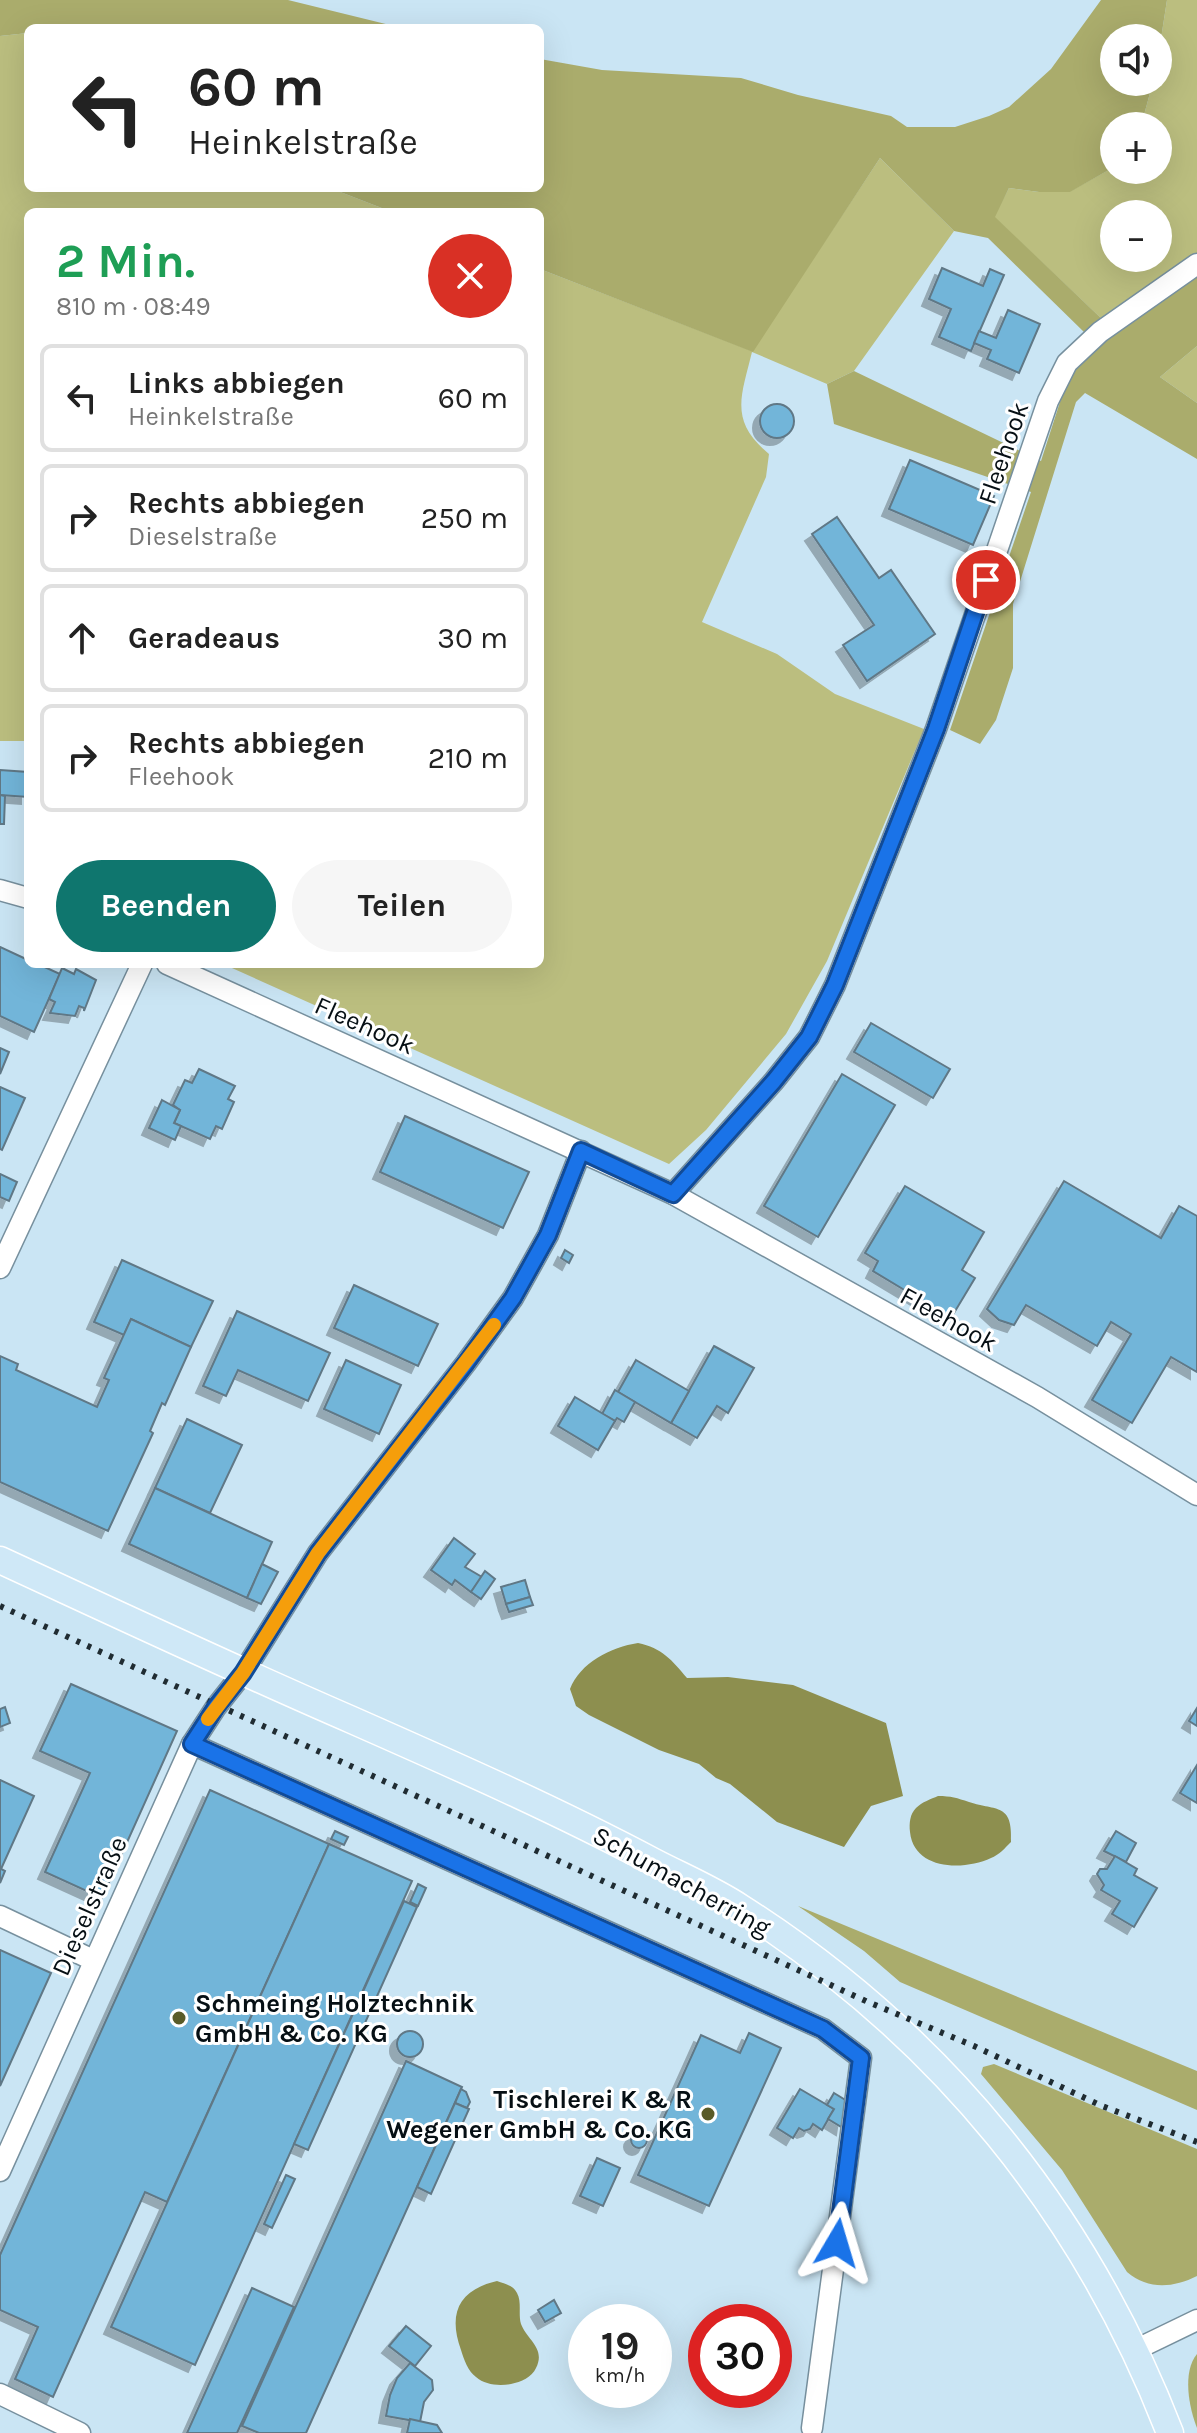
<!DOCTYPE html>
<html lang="de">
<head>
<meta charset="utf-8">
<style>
  :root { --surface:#fff; --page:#f6f6f6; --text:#222; --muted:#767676; --line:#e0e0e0; --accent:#0f766e }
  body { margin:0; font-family:Karla,sans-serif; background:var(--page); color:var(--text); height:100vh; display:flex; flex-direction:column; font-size:30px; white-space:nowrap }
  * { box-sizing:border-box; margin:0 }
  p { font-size:26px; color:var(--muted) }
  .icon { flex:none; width:44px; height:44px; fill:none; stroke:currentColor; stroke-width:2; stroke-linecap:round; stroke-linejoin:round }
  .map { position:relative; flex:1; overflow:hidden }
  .details { position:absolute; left:24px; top:208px; width:520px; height:760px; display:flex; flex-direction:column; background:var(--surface); border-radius:12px; box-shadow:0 8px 32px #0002 }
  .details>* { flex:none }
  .top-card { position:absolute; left:24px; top:24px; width:520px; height:168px; border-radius:12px; box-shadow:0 8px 32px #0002; background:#fff; color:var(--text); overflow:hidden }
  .fabs { position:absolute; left:1100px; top:24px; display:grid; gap:16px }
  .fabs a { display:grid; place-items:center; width:72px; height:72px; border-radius:50%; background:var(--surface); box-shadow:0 8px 32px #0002; font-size:40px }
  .speed { position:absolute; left:568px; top:2304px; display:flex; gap:16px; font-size:40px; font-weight:700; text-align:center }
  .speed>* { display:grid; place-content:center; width:104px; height:104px; border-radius:50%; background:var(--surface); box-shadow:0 8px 32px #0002; line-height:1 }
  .speed small { font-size:20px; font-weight:400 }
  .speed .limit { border:12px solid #d22; background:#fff; color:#111 }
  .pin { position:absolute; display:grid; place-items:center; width:68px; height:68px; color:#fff; margin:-34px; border:4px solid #fff; border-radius:50%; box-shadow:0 2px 8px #0007 }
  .me { position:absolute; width:88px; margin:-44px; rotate:7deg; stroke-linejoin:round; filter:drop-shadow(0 0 6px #0008) }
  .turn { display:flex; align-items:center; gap:28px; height:168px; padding:0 32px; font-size:36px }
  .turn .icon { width:104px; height:104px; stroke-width:2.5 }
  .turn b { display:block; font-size:56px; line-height:68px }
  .round { display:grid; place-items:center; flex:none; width:84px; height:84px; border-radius:42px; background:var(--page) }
  .headline { display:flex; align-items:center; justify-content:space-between; height:136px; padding:0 32px }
  h1 { font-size:48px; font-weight:700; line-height:60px; color:#1e9e55 }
  .button { display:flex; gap:16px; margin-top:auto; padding:16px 32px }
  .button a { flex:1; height:92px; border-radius:48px; background:var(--accent); color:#fff; font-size:32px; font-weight:700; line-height:92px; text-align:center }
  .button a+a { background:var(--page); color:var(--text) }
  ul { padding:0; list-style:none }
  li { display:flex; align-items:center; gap:24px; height:108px; margin:0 16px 12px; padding:0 16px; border:4px solid var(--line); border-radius:12px }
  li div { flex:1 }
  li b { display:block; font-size:30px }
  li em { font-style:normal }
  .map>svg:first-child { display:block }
</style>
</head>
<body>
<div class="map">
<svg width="1197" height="2433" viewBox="0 0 1197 2433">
  <defs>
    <filter id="shadow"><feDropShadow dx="-7" dy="7" stdDeviation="0" flood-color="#0004"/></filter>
  </defs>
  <rect width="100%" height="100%" fill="#cae5f4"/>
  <!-- green -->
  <g fill="#bbbe7f" fill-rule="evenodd">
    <path d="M 1167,0 L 1197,0 L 1197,258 L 1104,321 L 994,217 L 1009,188 L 1039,192 L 1069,192 L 1114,167 L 1114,170 L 1158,170 L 1158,126 L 1141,126 L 1153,82 L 1158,82 L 1158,58 ZM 1114,214 L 1158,214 L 1158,258 L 1114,258 Z"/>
    <path d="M 28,33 L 28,188 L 330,188 L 392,212 L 28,212 L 28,741 L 0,741 L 0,36 Z"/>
    <path d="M 880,158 L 954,231 L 854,371 L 827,384 L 752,352 C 741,397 729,421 769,454 L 766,477 L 702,622 L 777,654 L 835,694 L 924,729 L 827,961 L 786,1034 L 706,1130 L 669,1164 L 223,964 L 540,964 L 540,269 L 752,351 Z"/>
    <path d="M 1197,346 L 1197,403 L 1160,377 Z"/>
  </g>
  <!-- forest -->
  <g fill="#aaac6c">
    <path d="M 0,0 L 288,0 L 402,28 L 28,28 L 28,33 L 0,36 Z"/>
    <path d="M 1101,0 L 1167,0 L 1158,58 L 1158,38 L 1114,38 L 1114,82 L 1153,82 L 1141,126 L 1114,126 L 1114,167 L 1070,192 L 1039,192 L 1009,188 L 995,217 L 1104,321 L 1085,333 L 988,238 L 954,231 L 880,158 L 753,352 L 540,269 L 540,212 L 392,212 L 330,188 L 540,188 L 540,59 L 602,70 L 741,78 L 798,95 L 891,116 L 907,127 L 955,127 L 989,116 L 1009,107 L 1051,69 Z"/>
    <path d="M 1197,273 L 1197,346 L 1160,377 L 1197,403 L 1197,459 L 1085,393 L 1076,402 L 1013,604 L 1013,668 L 996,720 L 980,744 L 950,730 L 1031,492 L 834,424 L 827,384 L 854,371 L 1041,461 L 1068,377 L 1099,340 Z"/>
    <path d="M 798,1906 L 1197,2071 L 1197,2110 L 900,1982 L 864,1951 Z"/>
    <path d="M 994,2064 L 1197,2149 L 1197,2276 C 1173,2288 1148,2290 1127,2272 L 1062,2170 L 981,2074 L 983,2067 Z"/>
    <path d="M 1197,2354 L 1197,2428 C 1189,2408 1182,2372 1197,2354 Z"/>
  </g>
  <!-- water -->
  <g fill="#8d8f4f">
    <path d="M 638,1643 C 662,1648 672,1660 687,1678 L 728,1677 L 793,1685 L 886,1723 L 903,1796 L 871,1806 L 844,1847 L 777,1822 L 730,1784 L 716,1778 L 699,1764 L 659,1750 L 589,1715 L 576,1706 L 570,1689 C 580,1663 611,1647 638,1643 Z"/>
    <path d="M 938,1796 C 951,1796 957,1798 969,1802 C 997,1811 1013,1803 1011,1842 C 1005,1848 999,1855 991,1858 C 963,1871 914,1870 910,1832 C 909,1823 910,1814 916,1808 C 922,1802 931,1799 938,1796 Z"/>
    <path d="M 497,2281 C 505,2284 513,2285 517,2293 C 522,2302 518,2314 521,2324 C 527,2340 546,2348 536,2368 C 532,2377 521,2382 511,2384 C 499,2386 485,2385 476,2377 C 468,2371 464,2360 461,2350 C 448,2314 458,2290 497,2281 Z"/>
  </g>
  <!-- building -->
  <g fill="#72b5d9" stroke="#607886" stroke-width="2" filter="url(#shadow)">
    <path d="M 942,268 L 983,286 L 990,269 L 1004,275 L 971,351 L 939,337 L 951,309 L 929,299 Z"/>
    <path d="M 1008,310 L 1040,324 L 1019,373 L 987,359 L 991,350 L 974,343 L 979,331 L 996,338 Z"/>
    <circle cx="777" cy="421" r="17"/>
    <path d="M 910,460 L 994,496 L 973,545 L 889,509 Z"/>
    <path d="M 837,517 L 879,578 L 891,570 L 935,634 L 867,681 L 843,645 L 874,625 L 812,534 Z"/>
    <path d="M 0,770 L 28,772 L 28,797 L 0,795 Z"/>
    <path d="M 0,795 L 5,796 L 4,824 L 0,824 Z"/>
    <path d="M 0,947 L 28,960 L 28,964 L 38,964 L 60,974 L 34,1032 L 0,1016 Z"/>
    <path d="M 62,968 L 74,974 L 76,969 L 96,980 L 84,1011 L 84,1008 L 79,1006 L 75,1016 L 50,1013 L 55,1002 L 49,999 Z"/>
    <path d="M 871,1023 L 950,1069 L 933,1098 L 854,1052 Z"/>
    <path d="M 0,1048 L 9,1052 L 0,1074 Z"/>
    <path d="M 199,1069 L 235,1086 L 228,1099 L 234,1102 L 222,1129 L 216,1126 L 210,1139 L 174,1123 L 180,1110 L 173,1105 L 185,1080 L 192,1083 Z"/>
    <path d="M 842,1074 L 895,1105 L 818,1237 L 764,1206 Z"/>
    <path d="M 0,1087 L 25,1098 L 2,1150 L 0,1149 Z"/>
    <path d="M 162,1100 L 180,1110 L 174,1123 L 181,1126 L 175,1140 L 149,1128 Z"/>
    <path d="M 405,1116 L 529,1172 L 503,1228 L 380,1172 Z"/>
    <path d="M 0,1174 L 17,1182 L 9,1201 L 0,1197 Z"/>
    <path d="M 1064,1181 L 1161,1238 L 1179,1206 L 1197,1216 L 1197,1372 L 1171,1357 L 1132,1423 L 1092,1400 L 1131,1334 L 1111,1322 L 1097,1346 L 1026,1305 L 1014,1325 L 999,1320 L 987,1309 Z"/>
    <path d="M 905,1186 L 984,1232 L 962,1270 L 975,1278 L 951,1318 L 873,1271 L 878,1261 L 865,1253 Z"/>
    <path d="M 565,1250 L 573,1255 L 569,1263 L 561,1258 Z"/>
    <path d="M 122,1260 L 213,1301 L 191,1347 L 131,1319 L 124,1335 L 94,1322 Z"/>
    <path d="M 354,1285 L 438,1324 L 418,1366 L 334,1328 Z"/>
    <path d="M 237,1311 L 330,1353 L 308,1401 L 238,1370 L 226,1396 L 203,1386 Z"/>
    <path d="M 131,1319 L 191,1347 L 165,1405 L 162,1403 L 150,1431 L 153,1433 L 108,1531 L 0,1482 L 0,1356 L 18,1364 L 16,1370 L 97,1407 L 109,1380 L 104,1378 Z"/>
    <path d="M 714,1346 L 754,1368 L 728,1413 L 717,1406 L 697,1438 L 671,1423 Z"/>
    <path d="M 346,1360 L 401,1385 L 379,1434 L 324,1409 Z"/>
    <path d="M 636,1360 L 689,1391 L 671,1423 L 618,1392 Z"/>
    <path d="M 615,1390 L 635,1402 L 624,1422 L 617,1418 L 615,1421 L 602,1414 Z"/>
    <path d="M 575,1397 L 615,1421 L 598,1450 L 558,1426 Z"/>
    <path d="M 187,1419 L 242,1445 L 210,1513 L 155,1488 Z"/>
    <path d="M 155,1488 L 272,1542 L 247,1598 L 129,1544 Z"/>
    <path d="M 454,1538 L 475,1554 L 465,1567 L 482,1577 L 471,1592 L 455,1580 L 452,1585 L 431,1570 Z"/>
    <path d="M 262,1564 L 278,1572 L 261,1604 L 247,1598 Z"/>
    <path d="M 485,1571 L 495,1579 L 481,1599 L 471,1592 Z"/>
    <path d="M 525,1580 L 530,1597 L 506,1604 L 501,1587 Z"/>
    <path d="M 530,1597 L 533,1605 L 509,1612 L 506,1604 Z"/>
    <path d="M 71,1684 L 177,1731 L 102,1898 L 45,1872 L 90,1773 L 40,1751 Z"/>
    <path d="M 5,1707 L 10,1723 L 0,1727 L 0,1709 Z"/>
    <path d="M 1197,1708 L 1197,1726 L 1189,1721 Z"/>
    <path d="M 1197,1765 L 1197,1803 L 1180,1793 Z"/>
    <path d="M 0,1780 L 34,1796 L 1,1869 L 5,1871 L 0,1883 Z"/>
    <path d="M 210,1790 L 329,1844 L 167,2202 L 145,2192 L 53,2397 L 15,2379 L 38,2327 L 0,2310 L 0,2255 Z"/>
    <path d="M 335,1831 L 348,1837 L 344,1845 L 331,1839 Z"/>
    <path d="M 1116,1831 L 1136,1843 L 1126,1862 L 1104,1851 Z"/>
    <path d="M 329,1844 L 412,1881 L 195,2365 L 111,2327 Z"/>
    <path d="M 1115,1856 L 1137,1869 L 1134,1875 L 1157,1888 L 1134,1927 L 1112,1914 L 1120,1901 L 1101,1890 L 1104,1885 L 1097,1874 L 1100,1869 L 1107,1869 Z"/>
    <path d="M 418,1884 L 426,1888 L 418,1906 L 410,1902 Z"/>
    <path d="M 404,1901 L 417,1907 L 308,2150 L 294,2144 Z"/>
    <path d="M 0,1950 L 51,1973 L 0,2086 Z"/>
    <circle cx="410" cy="2044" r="13"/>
    <path d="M 749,2033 L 781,2048 L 709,2206 L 638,2175 L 701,2035 L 740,2053 Z"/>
    <path d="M 406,2061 L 462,2087 L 306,2433 L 259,2433 L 242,2426 Z"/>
    <path d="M 461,2089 L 466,2092 L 470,2102 L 467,2108 L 455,2103 Z"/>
    <path d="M 800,2089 L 834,2109 L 822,2130 L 813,2124 L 810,2129 L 804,2131 L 799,2128 L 793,2138 L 777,2128 Z"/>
    <path d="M 834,2093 L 847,2101 L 843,2128 L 828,2119 L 834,2109 L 827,2105 Z"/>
    <path d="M 455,2103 L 469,2109 L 431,2194 L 417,2187 Z"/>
    <circle cx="639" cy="2140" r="8"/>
    <path d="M 597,2158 L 620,2168 L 603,2206 L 580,2196 Z"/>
    <path d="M 286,2175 L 295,2179 L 272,2228 L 264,2224 Z"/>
    <path d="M 252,2288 L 294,2307 L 237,2433 L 187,2433 Z"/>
    <path d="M 554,2300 L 561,2313 L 545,2322 L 538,2310 Z"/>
    <path d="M 406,2326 L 431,2346 L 415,2366 L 389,2346 Z"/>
    <path d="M 410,2363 L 432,2380 L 433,2390 L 424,2402 L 420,2422 L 386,2416 L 390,2395 L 397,2378 Z"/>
    <path d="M 410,2419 L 437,2425 L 442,2433 L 407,2433 Z"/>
  </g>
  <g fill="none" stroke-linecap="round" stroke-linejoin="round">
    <!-- minor casing -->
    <g stroke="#77909e" stroke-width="23">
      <g id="minor">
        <path d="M 0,890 L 28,898"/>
        <path d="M 167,964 L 673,1194 L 1037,1397 L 1197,1495"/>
        <path d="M 673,1194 L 774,1081 L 809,1037 L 835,985 L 936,729 L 1048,401 L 1067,363 L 1100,332 L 1197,264"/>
        <path d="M 0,1268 L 142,964"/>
        <path d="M 192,1744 L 823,2029 L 861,2058 L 812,2428"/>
        <path d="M 0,1916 L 93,1960"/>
        <path d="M 0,2171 L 192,1744 L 216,1707 L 243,1673 L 318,1553 L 466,1363 L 513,1298 L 548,1235 L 581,1151"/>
        <path d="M 1135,2350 L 1197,2320"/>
        <path d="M 0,2394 L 80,2433"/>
      </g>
    </g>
    <!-- major casing -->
    <g stroke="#fff" stroke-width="29">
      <path id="major" d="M 0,1560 C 117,1614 234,1669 352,1720 C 454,1765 556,1810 654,1862 C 683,1877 714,1890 741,1908 C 940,2035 1085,2213 1170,2433"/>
    </g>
    <!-- minor -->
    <use href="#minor" stroke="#fff" stroke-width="20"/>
    <!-- major -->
    <use href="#major" stroke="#cfe8f7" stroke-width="26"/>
    <!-- rail -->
    <path stroke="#202c32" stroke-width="6" stroke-dasharray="4 8" stroke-linecap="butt" d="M 0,1606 L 868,2002 L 974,2046 L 1102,2106 L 1197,2142"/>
  </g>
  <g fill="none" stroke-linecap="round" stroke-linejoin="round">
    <!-- route casing -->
    <g stroke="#114b97" stroke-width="20">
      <path id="route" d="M 837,2243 L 861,2058 L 823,2029 L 192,1744 L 216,1707 L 243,1673 L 318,1553 L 466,1363 L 513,1298 L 548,1235 L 581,1151 L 673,1194 L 774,1081 L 809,1037 L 835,985 L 936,729 L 986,580"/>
    </g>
    <!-- route -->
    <use href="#route" stroke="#1a73e8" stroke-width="14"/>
    <!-- slow -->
    <path stroke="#f59e0b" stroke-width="14" d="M 208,1719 L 243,1673 L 318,1553 L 494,1325"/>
  </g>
  <!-- markers -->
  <g fill="#595b28" stroke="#fff" stroke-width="3">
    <circle cx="179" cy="2018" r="8"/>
    <circle cx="708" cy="2114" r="8"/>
  </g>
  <g text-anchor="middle" stroke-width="6" stroke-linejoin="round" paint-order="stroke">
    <!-- street labels -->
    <g font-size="26" fill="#060f14" stroke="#fff">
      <text transform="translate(1003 453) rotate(-71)" y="9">Fleehook</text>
      <text transform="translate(365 1025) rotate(24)" y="9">Fleehook</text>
      <text transform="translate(949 1319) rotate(29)" y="9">Fleehook</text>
      <text transform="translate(682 1881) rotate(29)" y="9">Schumacherring</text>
      <text transform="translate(89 1906) rotate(-66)" y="9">Dieselstraße</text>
    </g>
    <!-- poi labels -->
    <g font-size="26" font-weight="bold" fill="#060f14" stroke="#fff" text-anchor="start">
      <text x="195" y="2012">Schmeing Holztechnik<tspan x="195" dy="30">GmbH &amp; Co. KG</tspan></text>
      <text x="692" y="2108" text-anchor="end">Tischlerei K &amp; R<tspan x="692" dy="30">Wegener GmbH &amp; Co. KG</tspan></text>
    </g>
  </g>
</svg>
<div class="fabs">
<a><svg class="icon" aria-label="sound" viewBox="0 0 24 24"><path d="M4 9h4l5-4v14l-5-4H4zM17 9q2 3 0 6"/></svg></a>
<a>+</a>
<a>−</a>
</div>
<div class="speed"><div>19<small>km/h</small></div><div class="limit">30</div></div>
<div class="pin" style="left:986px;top:580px;background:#d93025"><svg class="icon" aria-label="arrive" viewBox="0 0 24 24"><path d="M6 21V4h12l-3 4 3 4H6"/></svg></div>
<svg class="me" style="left:837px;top:2243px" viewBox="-20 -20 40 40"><path d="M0-17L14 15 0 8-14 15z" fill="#1a73e8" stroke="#fff" stroke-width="4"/></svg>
<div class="top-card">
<div class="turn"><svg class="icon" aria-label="left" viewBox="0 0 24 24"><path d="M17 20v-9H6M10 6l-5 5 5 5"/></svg><div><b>60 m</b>Heinkelstraße</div></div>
</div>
<section class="details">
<div class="headline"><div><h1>2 Min.</h1><p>810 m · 08:49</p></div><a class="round" style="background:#d93025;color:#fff"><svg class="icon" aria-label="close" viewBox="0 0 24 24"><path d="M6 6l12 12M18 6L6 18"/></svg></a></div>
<ul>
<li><svg class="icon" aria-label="left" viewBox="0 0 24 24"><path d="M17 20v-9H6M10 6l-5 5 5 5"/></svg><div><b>Links abbiegen</b><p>Heinkelstraße</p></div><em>60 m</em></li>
<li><svg class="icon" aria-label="right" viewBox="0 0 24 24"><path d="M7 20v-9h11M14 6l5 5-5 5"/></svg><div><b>Rechts abbiegen</b><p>Dieselstraße</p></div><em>250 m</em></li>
<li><svg class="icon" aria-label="ahead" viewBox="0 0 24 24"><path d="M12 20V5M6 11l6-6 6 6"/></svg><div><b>Geradeaus</b></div><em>30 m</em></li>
<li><svg class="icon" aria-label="right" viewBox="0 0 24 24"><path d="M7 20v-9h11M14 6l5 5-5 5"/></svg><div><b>Rechts abbiegen</b><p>Fleehook</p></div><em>210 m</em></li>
</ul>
<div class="button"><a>Beenden</a><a>Teilen</a></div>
</section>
</div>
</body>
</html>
